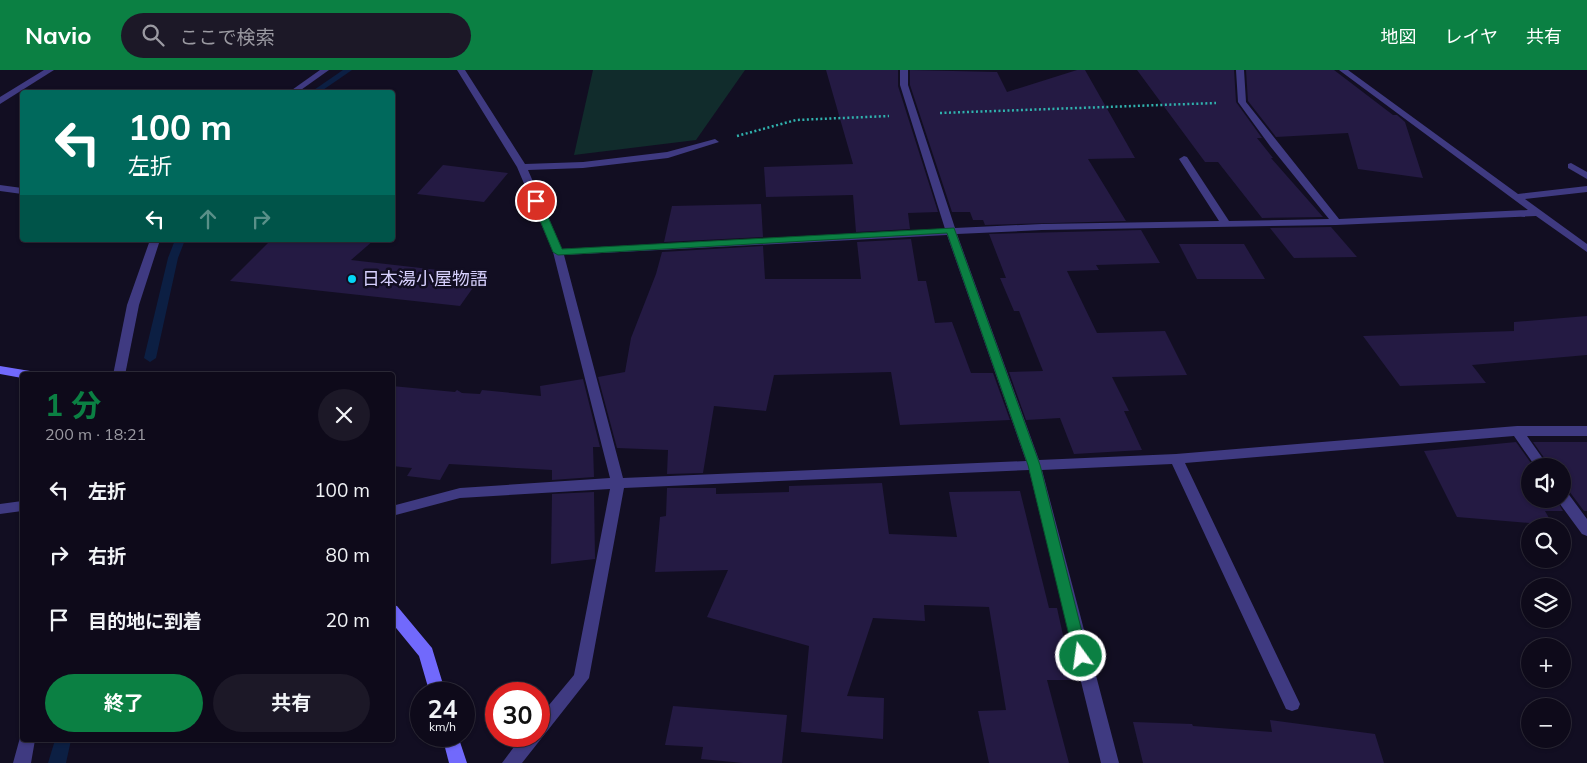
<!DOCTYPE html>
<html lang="ja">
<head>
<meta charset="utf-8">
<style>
  :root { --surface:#0e0a1a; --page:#1c1827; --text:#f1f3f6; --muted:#9b9aa2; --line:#2e2b39; --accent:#0b8043 }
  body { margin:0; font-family:Mulish,"Noto Sans JP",sans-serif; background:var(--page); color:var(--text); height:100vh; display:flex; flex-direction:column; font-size:19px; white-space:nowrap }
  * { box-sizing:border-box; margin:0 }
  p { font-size:16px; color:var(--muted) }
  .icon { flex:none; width:28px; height:28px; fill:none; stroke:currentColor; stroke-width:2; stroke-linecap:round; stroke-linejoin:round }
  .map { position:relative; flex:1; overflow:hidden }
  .drawer { position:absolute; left:20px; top:302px; width:375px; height:370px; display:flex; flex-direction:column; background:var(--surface); border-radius:5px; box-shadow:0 1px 4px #0004,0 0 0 1px var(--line) }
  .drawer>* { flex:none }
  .hud { position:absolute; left:20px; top:20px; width:375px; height:152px; border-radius:5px; box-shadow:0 1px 4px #0004,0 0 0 1px var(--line); background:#00695c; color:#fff; overflow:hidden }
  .controls { position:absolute; left:1521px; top:388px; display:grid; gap:10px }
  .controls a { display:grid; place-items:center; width:50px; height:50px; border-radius:50%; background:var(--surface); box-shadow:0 1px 4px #0004,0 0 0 1px var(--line); font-size:25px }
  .speed { position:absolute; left:410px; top:612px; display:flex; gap:10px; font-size:25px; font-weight:700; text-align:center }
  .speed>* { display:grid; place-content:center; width:65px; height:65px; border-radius:50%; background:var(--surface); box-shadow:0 1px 4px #0004,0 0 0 1px var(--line); line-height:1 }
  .speed small { font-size:12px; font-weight:400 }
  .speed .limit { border:8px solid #d22; background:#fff; color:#111 }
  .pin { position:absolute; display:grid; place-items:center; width:42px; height:42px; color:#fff; margin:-21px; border:2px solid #fff; border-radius:50%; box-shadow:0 1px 5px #0007 }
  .me { position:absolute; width:55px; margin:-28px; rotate:346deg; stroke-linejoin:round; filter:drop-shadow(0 0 4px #0008) }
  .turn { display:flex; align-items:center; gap:18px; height:105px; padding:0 25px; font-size:22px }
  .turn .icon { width:65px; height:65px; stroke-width:2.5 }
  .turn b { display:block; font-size:35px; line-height:42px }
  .lanes { display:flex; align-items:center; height:48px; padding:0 25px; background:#0003; justify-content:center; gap:25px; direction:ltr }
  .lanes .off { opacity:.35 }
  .round { display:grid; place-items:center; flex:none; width:52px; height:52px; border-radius:26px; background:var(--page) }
  .overview { display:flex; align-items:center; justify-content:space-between; height:85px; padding:0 25px }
  h1 { font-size:30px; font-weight:700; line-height:38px; color:var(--accent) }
  .primary-button { display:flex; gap:10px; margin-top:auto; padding:10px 25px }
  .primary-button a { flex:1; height:58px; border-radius:30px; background:var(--accent); color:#fff; font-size:20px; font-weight:700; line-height:58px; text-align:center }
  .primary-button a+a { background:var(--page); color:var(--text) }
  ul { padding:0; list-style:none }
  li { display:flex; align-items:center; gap:15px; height:65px; padding:0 25px }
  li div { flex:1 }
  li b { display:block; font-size:19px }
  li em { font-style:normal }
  header { display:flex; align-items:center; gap:30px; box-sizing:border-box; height:70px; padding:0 25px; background:var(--accent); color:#fff }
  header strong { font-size:24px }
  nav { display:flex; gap:28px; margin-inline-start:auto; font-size:18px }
  .search { width:350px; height:45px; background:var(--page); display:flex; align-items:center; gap:12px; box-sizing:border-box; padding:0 18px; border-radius:28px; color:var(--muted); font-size:19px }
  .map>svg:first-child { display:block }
</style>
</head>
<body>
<header>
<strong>Navio</strong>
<div class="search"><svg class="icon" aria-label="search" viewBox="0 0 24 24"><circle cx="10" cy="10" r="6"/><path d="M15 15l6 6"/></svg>ここで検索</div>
<nav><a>地図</a><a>レイヤ</a><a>共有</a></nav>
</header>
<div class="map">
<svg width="1587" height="693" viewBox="0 0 1587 693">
  <rect width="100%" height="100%" fill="#120e22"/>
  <!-- green -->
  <path fill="#112c2c" d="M 593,0 L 745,0 L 696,70 L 574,85 Z"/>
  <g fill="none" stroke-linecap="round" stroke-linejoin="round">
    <!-- stream -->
    <g fill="#0c1f43" fill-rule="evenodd">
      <path d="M 343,0 L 352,0 L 320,22 L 311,22 Z"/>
      <path d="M 175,170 L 185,170 L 178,188 L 156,288 L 150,292 L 144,288 L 168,188 Z"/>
      <path d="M 55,670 L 71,670 L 66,693 L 48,693 Z"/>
    </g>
  </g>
  <!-- building -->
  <g fill="#241a43">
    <path d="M 826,0 L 898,0 L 898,16 L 938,142 L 908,143 L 910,159 L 856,162 L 853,125 L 766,127 L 764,97 L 853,94 Z"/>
    <path d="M 910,0 L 997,2 L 1007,22 L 1077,0 L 1085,0 L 1135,88 L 1088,89 L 1126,151 L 985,155 L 983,150 L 973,150 L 970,142 L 952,142 L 910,15 Z"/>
    <path d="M 1137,0 L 1234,0 L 1236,32 L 1262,68 L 1257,68 L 1273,88 L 1271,88 L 1323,147 L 1262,148 L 1218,92 L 1205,92 Z"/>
    <path d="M 1246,0 L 1334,0 L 1393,45 L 1397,45 L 1405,52 L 1423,108 L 1358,99 L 1348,63 L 1276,67 L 1248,31 Z"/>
    <path d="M 443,95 L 508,103 L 484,132 L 417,124 Z"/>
    <path d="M 761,134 L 763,167 L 664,172 L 672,136 Z"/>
    <path d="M 1331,157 L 1357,187 L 1294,188 L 1270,158 Z"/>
    <path d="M 1141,160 L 1160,193 L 1096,195 L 1099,200 L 1067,201 L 1097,263 L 1165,261 L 1187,305 L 1112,307 L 1129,341 L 1124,341 L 1142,380 L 1074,384 L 1060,348 L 1026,350 L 1009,302 L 1043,301 L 1019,241 L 1014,241 L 1000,208 L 1006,208 L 989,164 Z"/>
    <path d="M 911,169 L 918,211 L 926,211 L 935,253 L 952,252 L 971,303 L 993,303 L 1010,350 L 900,355 L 891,302 L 774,305 L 766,341 L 714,336 L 703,403 L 667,404 L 668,380 L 617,378 L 598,307 L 625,302 L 631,268 L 656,204 L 662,182 L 763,176 L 765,209 L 861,209 L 857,172 Z"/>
    <path d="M 271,170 L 374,170 L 351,190 L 482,205 L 460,236 L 230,211 Z"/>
    <path d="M 1179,174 L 1244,174 L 1265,209 L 1197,209 Z"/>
    <path d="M 1587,246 L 1587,285 L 1472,295 L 1486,313 L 1400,316 L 1363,266 L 1514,261 L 1514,252 Z"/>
    <path d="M 583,309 L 600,377 L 593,377 L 594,407 L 552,410 L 552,400 L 449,394 L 440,410 L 407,406 L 412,398 L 392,396 L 392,316 L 455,322 L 457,320 L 462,323 L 480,324 L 482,320 L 541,326 L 540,316 Z"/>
    <path d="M 1516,372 L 1533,396 L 1530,396 L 1530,429 L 1556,429 L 1563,441 L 1545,441 L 1553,455 L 1457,447 L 1424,381 Z"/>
    <path d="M 1533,372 L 1587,372 L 1587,441 L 1584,441 L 1569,421 L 1562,419 L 1562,396 L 1550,396 Z"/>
    <path d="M 882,413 L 889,464 L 957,467 L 949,422 L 1020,421 L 1049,538 L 1057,538 L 1073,610 L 1047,610 L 1069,693 L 989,693 L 978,641 L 1006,640 L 989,537 L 924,535 L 925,551 L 873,548 L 847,626 L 884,628 L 883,669 L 801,662 L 809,576 L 707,547 L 728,500 L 655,502 L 660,447 L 666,446 L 667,418 L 716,418 L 716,424 L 789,422 L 789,416 Z"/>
    <path d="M 594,422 L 595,489 L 551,494 L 552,424 Z"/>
    <path d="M 673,636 L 787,645 L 782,693 L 743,693 L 701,689 L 703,677 L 665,675 Z"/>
    <path d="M 1270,650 L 1375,664 L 1384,693 L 1143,693 L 1133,652 L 1192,654 L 1193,656 L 1272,662 Z"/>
  </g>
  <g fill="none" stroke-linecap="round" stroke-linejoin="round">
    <!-- path -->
    <g stroke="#30b2ae" stroke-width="2.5" stroke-dasharray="2 2.5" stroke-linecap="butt">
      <path d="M 940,43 L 1216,33"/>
      <path d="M 737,66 L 796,50 L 889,46"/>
    </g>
    <!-- minor -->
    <g fill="#3f3a81" fill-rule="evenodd">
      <path d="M 320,0 L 329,0 L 298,22 L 289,22 Z"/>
      <path d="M 457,0 L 465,0 L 525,94 L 583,92 L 667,82 L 715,69 L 719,72 L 668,88 L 583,98 L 528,100 L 562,179 L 945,159 L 900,15 L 900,0 L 908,0 L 908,15 L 955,158 L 1042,154 L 1219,151 L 1179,89 L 1184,86 L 1187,87 L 1229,151 L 1329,149 L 1270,76 L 1238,32 L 1236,0 L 1244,0 L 1246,32 L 1339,149 L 1528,140 L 1339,0 L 1348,0 L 1518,124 L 1587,116 L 1587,122 L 1525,129 L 1587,174 L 1587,182 L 1536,146 L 1336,155 L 1042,160 L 957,164 L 1039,390 L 1176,384 L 1517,356 L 1587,356 L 1587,366 L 1527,366 L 1548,396 L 1535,396 L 1514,366 L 1185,393 L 1300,634 L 1298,639 L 1292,641 L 1286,639 L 1172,394 L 1042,400 L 1119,693 L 1101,693 L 1029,400 L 624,418 L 589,608 L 522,693 L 502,693 L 522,666 L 539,666 L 539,647 L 574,605 L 610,419 L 460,428 L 392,446 L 392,436 L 460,418 L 610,408 L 553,182 L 517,97 ZM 947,165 L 1026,391 L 623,408 L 564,185 Z"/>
      <path d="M 1571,93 L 1587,102 L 1587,109 L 1568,98 L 1568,94 Z"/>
      <path d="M 0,115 L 22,118 L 22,124 L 0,121 Z"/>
      <path d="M 150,170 L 160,170 L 139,235 L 125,305 L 113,305 L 127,235 Z"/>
      <path d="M 1562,421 L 1567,422 L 1587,449 L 1587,466 L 1582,464 L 1557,430 L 1562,429 Z"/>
      <path d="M 22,431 L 22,441 L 0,444 L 0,434 Z"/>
      <path d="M 21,664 L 22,664 L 22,670 L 35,670 L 31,693 L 13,693 Z"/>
    </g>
    <!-- tertiary -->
    <path fill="#3f3a81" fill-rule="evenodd" d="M 44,0 L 54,0 L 0,34 L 0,27 Z"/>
    <!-- secondary -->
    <g fill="#7169fc" fill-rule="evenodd">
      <path d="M 0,296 L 30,301 L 36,305 L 22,305 L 22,308 L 0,304 Z"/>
      <path d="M 392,535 L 397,536 L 432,578 L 446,624 L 430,624 L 419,586 L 392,553 Z"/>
      <path d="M 442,666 L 458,666 L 467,693 L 449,693 Z"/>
    </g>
  </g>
  <!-- route -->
  <path fill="#0b8043" stroke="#07532c" d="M 536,128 L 541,131 L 562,179 L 954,158 L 1040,395 L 1088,586 L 1086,591 L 1081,593 L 1076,591 L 1074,586 L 1028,395 L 947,163 L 558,185 L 553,182 L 532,131 Z"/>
  <!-- markers -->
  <circle fill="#04d6f6" stroke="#120e22" stroke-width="2" cx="352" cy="209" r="5"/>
  <g text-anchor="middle" stroke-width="5" stroke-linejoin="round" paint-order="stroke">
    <!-- poi labels -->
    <g font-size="18" fill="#d7d0fe" stroke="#120e22" text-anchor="start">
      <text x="362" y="215">日本湯小屋物語</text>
    </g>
  </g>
</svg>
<div class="controls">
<a><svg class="icon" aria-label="sound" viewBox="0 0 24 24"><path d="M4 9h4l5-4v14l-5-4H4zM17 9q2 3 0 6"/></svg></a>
<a><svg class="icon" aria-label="search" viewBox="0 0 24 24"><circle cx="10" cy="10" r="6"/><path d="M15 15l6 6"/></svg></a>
<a><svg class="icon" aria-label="layers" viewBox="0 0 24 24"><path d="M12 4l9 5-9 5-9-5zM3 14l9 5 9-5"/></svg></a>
<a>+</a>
<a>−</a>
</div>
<div class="speed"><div>24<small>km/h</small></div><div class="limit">30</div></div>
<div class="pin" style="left:536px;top:131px;background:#d93025"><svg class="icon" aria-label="arrive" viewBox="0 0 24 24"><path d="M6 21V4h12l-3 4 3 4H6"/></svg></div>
<svg class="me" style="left:1081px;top:586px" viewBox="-20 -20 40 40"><circle r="17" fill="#0b8043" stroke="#fff" stroke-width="3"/><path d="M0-11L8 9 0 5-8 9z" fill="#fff"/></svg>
<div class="hud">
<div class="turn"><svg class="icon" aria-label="left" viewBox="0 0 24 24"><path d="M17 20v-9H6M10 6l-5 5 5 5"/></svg><div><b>100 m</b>左折</div></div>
<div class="lanes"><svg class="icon" aria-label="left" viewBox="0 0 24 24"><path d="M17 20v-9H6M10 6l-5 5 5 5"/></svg><svg class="icon off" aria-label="ahead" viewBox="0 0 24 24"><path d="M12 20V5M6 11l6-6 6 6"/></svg><svg class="icon off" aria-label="right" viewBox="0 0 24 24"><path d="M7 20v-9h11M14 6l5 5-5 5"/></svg></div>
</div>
<section class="drawer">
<div class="overview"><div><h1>1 分</h1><p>200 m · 18:21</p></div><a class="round"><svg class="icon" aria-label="close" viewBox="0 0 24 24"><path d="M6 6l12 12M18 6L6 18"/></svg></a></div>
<ul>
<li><svg class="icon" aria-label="left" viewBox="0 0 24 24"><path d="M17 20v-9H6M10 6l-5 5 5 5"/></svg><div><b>左折</b></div><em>100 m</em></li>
<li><svg class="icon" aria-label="right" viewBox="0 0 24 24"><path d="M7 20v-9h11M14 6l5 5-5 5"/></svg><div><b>右折</b></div><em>80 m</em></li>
<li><svg class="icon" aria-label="arrive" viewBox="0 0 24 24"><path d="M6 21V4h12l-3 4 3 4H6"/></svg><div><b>目的地に到着</b></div><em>20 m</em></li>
</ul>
<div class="primary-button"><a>終了</a><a>共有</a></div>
</section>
</div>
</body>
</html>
